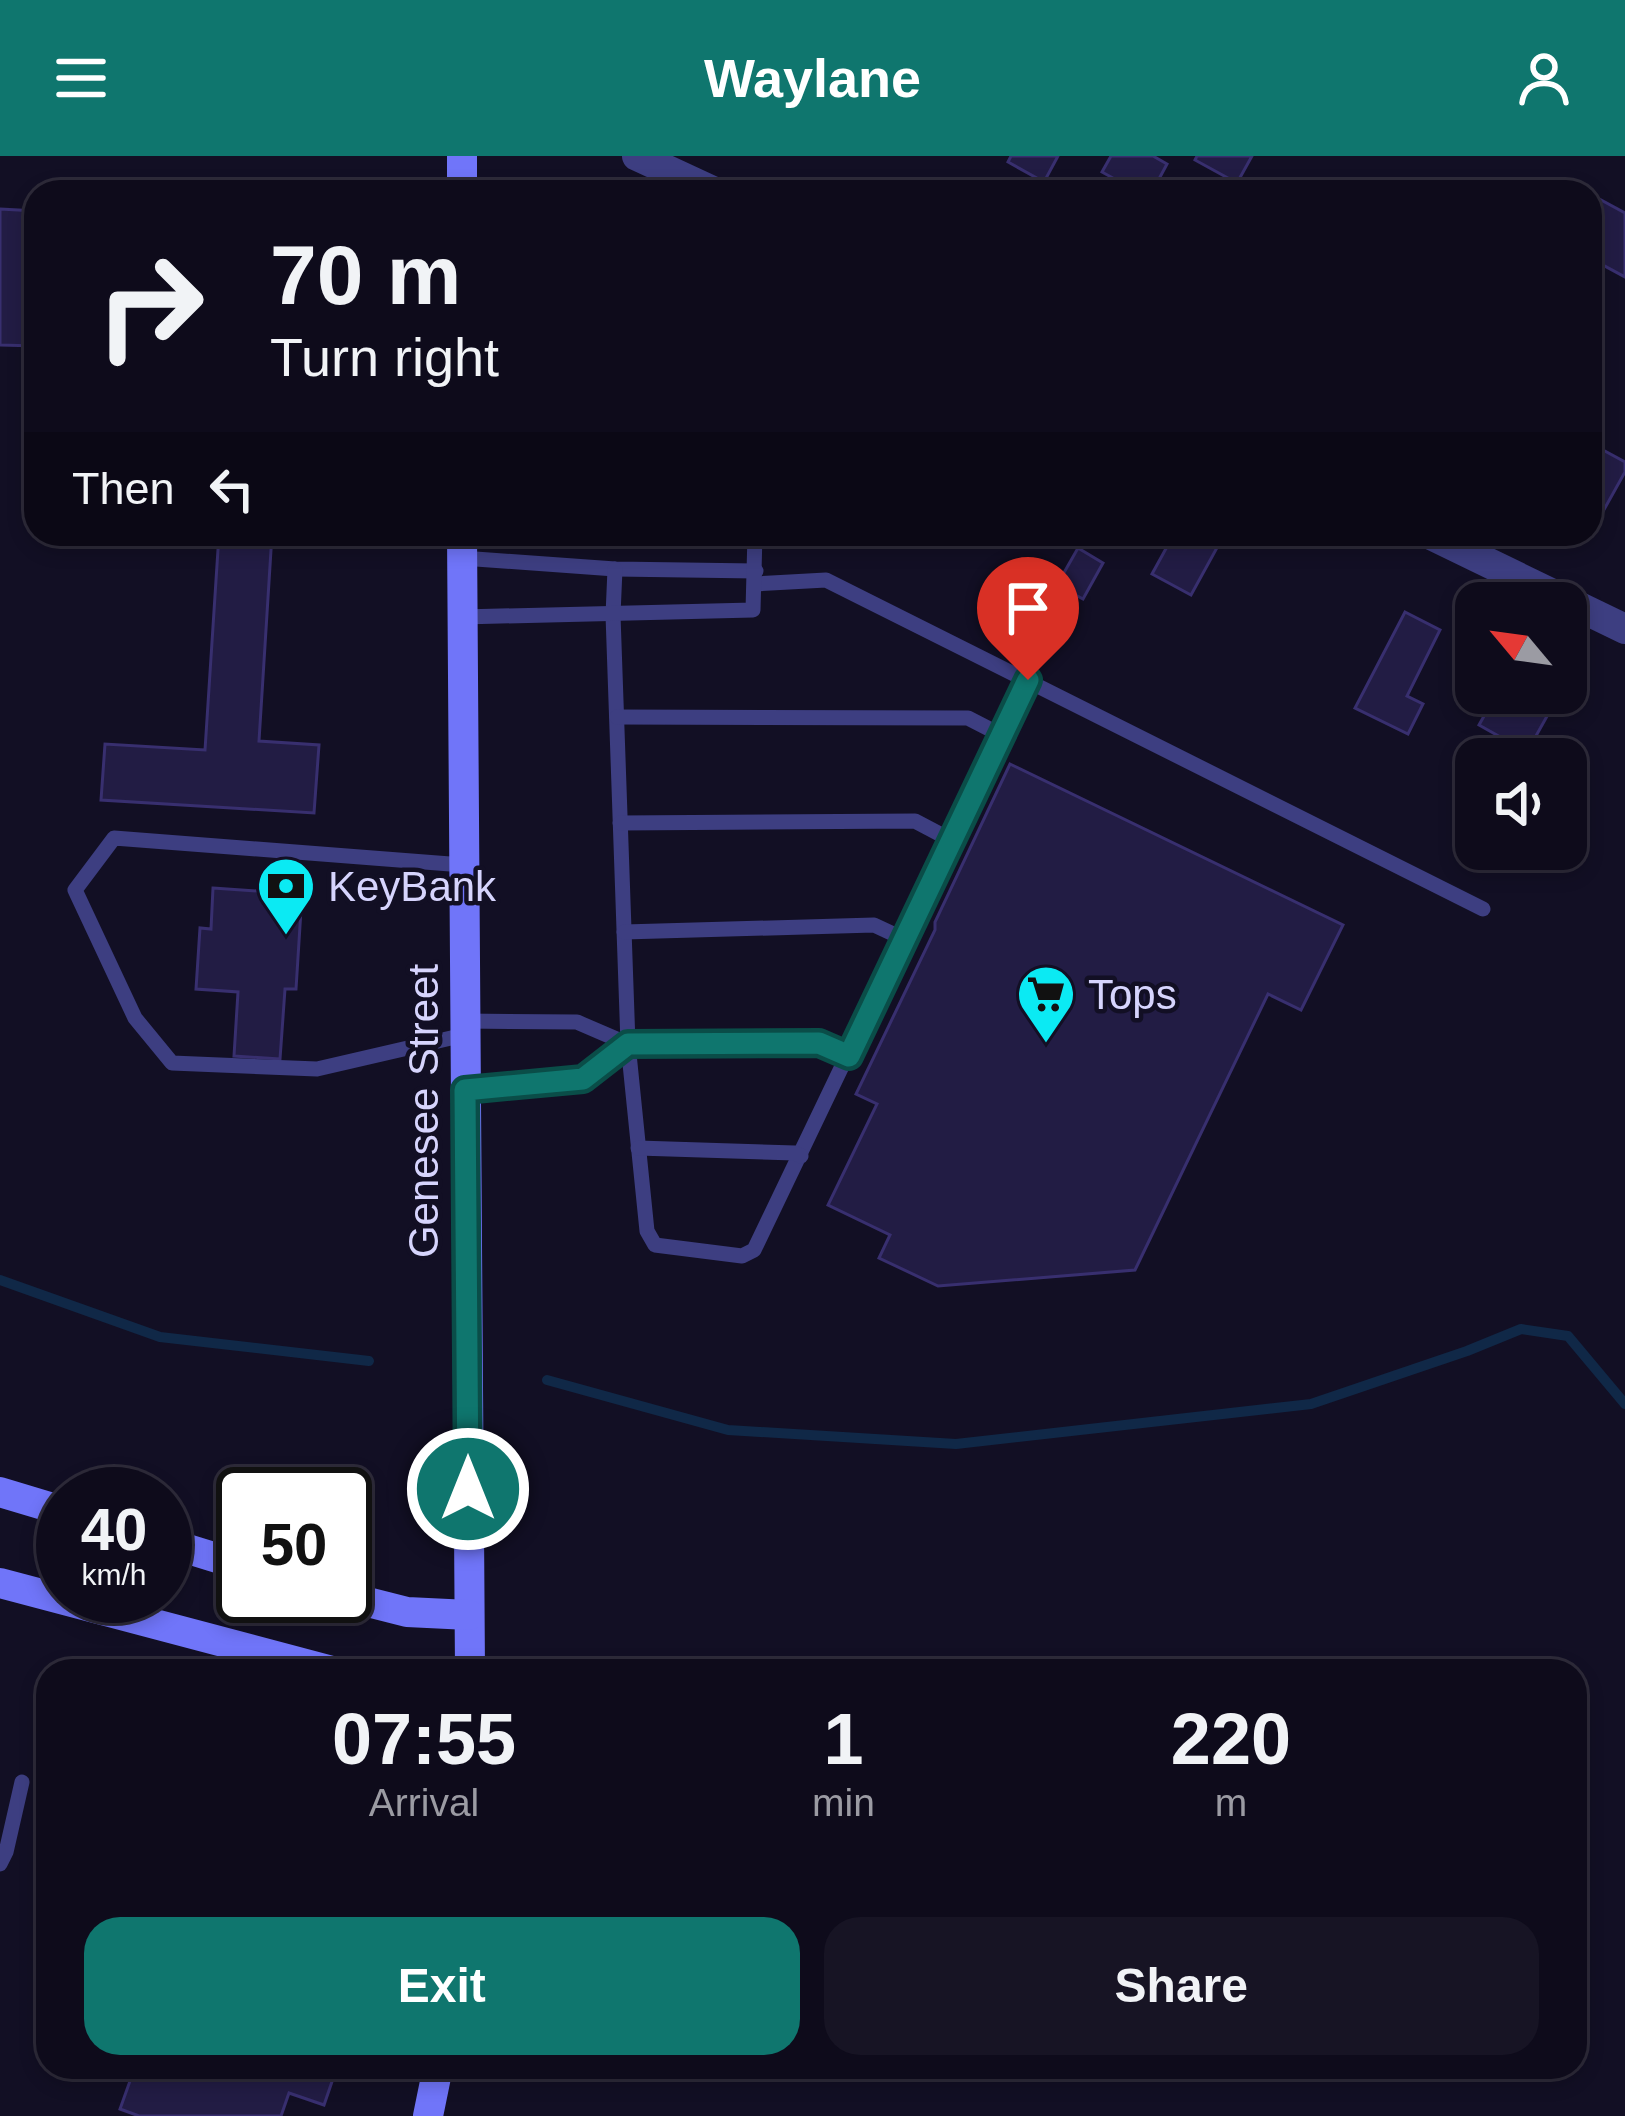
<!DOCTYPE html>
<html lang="en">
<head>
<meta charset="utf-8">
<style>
  :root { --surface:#0e0b1b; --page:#171424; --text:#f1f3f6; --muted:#9b9ba3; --line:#2e2b3a; --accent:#0f766e }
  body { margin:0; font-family:Arial,sans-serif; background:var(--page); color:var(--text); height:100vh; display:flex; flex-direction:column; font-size:45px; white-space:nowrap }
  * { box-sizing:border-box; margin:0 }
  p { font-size:39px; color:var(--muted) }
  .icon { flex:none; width:66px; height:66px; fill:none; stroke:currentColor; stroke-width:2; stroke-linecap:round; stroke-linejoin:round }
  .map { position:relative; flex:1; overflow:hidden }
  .side { position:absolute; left:36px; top:1503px; width:1551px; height:420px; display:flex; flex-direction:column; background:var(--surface); border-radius:36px; box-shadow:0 6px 18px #0003,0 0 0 3px var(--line) }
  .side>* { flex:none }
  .hud { position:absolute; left:24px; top:24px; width:1578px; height:366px; border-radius:36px; box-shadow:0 6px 18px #0003,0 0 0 3px var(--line); background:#0e0b1b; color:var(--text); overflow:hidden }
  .needle { width:78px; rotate:299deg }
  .fabs { position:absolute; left:1455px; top:426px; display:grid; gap:24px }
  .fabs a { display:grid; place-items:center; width:132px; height:132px; border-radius:24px; background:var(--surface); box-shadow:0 6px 18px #0003,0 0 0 3px var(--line); font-size:60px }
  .speed { position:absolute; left:36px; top:1311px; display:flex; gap:24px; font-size:60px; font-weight:700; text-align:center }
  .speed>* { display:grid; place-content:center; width:156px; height:156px; border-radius:50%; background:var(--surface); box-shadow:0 6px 18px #0003,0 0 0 3px var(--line); line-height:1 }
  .speed small { font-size:30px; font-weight:400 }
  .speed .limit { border:6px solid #111; border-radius:18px; background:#fff; color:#111 }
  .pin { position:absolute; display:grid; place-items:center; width:102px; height:102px; color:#fff; margin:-123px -51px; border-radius:50% 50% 50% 0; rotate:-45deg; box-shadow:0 0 12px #0007 }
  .pin .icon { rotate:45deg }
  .me { position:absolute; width:132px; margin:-66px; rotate:0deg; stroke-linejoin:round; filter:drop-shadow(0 0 9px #0008) }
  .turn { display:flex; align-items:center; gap:42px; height:252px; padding:0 48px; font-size:54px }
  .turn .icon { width:156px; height:156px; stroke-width:2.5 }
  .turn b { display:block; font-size:84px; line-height:102px }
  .then { display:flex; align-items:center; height:114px; padding:0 48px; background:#0003; gap:24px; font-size:45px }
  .eta { display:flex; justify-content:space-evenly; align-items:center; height:204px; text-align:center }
  .eta b { font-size:72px; font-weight:700; line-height:84px }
  .primary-button { display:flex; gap:24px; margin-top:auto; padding:24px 48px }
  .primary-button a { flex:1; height:138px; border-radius:36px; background:var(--accent); color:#fff; font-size:48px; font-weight:700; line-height:138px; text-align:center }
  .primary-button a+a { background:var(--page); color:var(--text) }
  header { display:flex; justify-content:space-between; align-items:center; height:156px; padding:0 48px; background:var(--accent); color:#fff; font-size:54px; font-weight:700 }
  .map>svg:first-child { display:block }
</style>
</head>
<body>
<header><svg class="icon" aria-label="menu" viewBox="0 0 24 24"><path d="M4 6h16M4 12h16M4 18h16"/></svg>Waylane<svg class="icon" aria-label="person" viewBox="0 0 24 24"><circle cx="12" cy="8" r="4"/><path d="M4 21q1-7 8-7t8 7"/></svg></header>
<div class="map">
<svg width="1625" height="1960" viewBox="0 0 1625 1960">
  <rect width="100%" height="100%" fill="#120f24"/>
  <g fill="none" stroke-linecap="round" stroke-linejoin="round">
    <!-- stream -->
    <g stroke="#102847" stroke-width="10">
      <path d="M 0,1124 L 160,1181 L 369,1205"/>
      <path d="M 547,1224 L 728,1274 L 956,1288 L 1311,1248 L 1467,1195 L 1521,1173 L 1568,1180 L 1625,1248"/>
    </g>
  </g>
  <!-- building -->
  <g fill="#221c44" stroke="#382f6f" stroke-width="3">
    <path d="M 1011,0 L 1058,0 L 1044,26 L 1008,6 Z"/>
    <path d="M 1111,0 L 1153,0 L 1167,8 L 1152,36 L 1138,36 L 1102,16 Z"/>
    <path d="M 1197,0 L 1252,0 L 1237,27 L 1195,4 Z"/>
    <path d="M 1561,23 L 1586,36 L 1553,36 Z"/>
    <path d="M 216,29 L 251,31 L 251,36 L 216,36 Z"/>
    <path d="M 1590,38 L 1625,57 L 1625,121 L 1590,102 Z"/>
    <path d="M 0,53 L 36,55 L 36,190 L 0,189 Z"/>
    <path d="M 1590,287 L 1625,306 L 1625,316 L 1596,368 L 1590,364 Z"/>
    <path d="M 219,378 L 272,378 L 259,585 L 319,589 L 314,657 L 101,644 L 105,588 L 205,594 Z"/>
    <path d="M 1174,378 L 1224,379 L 1191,439 L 1152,418 Z"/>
    <path d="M 1078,392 L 1103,407 L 1083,443 L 1057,429 Z"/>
    <path d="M 1405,456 L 1440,474 L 1407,540 L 1423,548 L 1408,578 L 1355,552 Z"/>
    <path d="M 1497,537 L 1560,537 L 1527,596 L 1479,569 Z"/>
    <path d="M 1010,608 L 1343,769 L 1301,854 L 1268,838 L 1135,1114 L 938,1130 L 879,1102 L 890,1079 L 828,1049 L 877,948 L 856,938 L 935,774 L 935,766 Z"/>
    <path d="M 213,732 L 302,738 L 296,833 L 285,833 L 280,903 L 234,900 L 238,836 L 196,833 L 200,772 L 211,773 Z"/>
    <path d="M 135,1911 L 232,1911 L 240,1914 L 241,1911 L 337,1911 L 324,1949 L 289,1937 L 281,1960 L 139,1960 L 120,1953 Z"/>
  </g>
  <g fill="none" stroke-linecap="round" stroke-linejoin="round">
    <!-- service -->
    <g stroke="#3d3e81" stroke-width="15">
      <path d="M 462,402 L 615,413 L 756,415"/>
      <path d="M 615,413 L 613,459 L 628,888 L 647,1075 L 655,1089 L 742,1100 L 754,1094 L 1027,524"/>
      <path d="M 755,428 L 826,424 L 1483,753"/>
      <path d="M 462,461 L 753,454 L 755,378"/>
      <path d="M 617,561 L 968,562 L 1001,579"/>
      <path d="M 620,667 L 915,665 L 951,684"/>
      <path d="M 463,709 L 114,682 L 75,734 L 135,862 L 172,907 L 317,913 L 464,879"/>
      <path d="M 624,776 L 874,769 L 904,783"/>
      <path d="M 464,865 L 577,866 L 628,888 L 819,887 L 849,900"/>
      <path d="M 465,934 L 583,923 L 628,888"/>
      <path d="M 638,992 L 795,997 L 801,1000"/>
      <path d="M 0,1708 L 6,1696 L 22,1626"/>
    </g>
    <!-- minor -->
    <g stroke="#3d3e81" stroke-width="30">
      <path d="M 637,0 L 715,36"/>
      <path d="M 1429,378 L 1625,473"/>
    </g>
    <!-- secondary -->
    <g stroke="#7075f9" stroke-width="30">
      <path d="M 462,0 L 462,36"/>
      <path d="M 462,378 L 470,1515"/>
      <path d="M 0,1336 L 63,1355"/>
      <path d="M 165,1386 L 243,1410"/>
      <path d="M 0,1427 L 332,1515"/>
      <path d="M 344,1440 L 407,1456 L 469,1459"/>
      <path d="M 428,1960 L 438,1911"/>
    </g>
  </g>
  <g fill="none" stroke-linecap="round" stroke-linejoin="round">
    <!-- route casing -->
    <g stroke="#0a4d48" stroke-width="30">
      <path id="route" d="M 468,1333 L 465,934 L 583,923 L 628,888 L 819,887 L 849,900 L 1028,524"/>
    </g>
    <!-- route -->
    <use href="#route" stroke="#0f766e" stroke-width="21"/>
  </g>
  <!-- icons -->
  <defs>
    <g id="bank-pin" transform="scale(3)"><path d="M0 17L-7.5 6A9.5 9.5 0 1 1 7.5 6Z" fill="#0beaf3" stroke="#120f24"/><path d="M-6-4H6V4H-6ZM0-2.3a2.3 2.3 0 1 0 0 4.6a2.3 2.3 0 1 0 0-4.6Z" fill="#111"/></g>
    <g id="supermarket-pin" transform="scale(3)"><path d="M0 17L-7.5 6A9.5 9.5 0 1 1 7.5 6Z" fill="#0beaf3" stroke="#120f24"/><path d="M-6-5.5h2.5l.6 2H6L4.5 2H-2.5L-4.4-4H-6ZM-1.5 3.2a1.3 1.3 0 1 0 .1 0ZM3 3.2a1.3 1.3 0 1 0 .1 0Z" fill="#111"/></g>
  </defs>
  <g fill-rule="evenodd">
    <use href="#bank-pin" x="286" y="730"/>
    <use href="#supermarket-pin" x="1046" y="838"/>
  </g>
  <g text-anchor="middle" stroke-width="9" stroke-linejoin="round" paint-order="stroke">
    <!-- poi labels -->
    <g font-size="42" fill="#d6d4fd" stroke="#120f24" text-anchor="start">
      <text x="328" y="745">KeyBank</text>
      <text x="1088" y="853">Tops</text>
    </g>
    <!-- street labels -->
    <g font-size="42" fill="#d6d4fd" stroke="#120f24">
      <text transform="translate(423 955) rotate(-90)" y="15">Genesee Street</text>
    </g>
  </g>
</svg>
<div class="fabs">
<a><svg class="needle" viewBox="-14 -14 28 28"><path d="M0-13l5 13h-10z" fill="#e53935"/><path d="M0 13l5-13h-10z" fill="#9b9ba3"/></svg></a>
<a><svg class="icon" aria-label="sound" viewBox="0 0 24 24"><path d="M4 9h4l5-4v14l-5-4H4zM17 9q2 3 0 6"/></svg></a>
</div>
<div class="speed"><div>40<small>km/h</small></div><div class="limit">50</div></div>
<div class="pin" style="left:1028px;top:524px;background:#d93025"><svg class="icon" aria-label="arrive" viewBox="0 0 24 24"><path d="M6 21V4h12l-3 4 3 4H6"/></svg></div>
<svg class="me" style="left:468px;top:1333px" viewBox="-20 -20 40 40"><circle r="17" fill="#0f766e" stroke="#fff" stroke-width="3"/><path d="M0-11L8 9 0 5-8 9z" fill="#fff"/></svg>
<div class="hud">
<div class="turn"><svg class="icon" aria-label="right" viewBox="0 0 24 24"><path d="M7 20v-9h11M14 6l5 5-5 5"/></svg><div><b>70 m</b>Turn right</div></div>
<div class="then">Then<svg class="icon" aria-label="left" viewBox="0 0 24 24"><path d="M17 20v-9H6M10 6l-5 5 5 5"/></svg></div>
</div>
<section class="side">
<div class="eta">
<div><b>07:55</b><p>Arrival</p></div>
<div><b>1</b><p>min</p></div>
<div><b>220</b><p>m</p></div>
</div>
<div class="primary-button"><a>Exit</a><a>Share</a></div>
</section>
</div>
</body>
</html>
